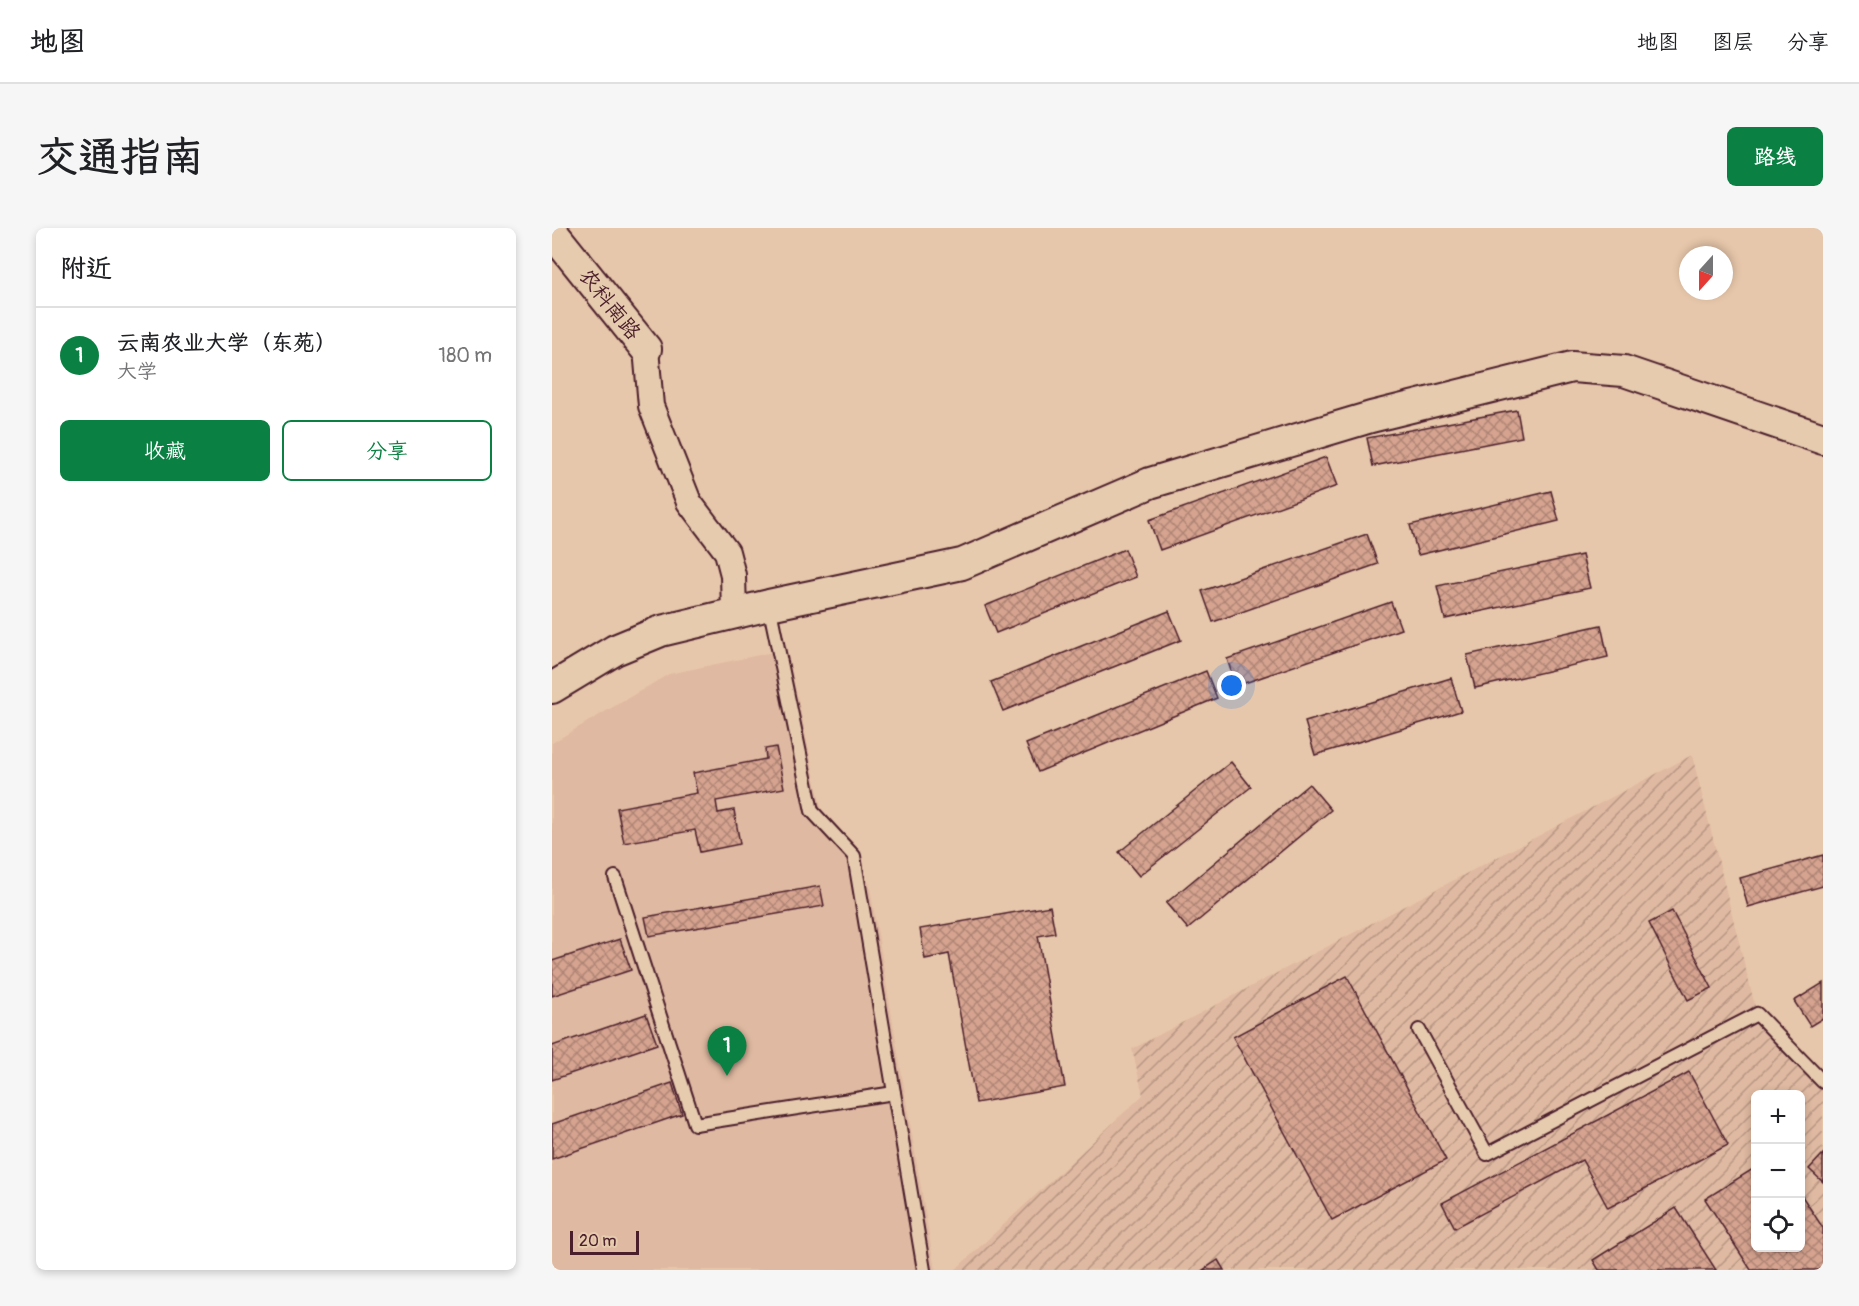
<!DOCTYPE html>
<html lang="zh">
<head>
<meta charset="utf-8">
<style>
  :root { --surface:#fff; --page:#f6f6f6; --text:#202124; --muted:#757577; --line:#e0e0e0; --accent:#0b8043 }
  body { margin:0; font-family:Pangolin,"LXGW WenKai TC",sans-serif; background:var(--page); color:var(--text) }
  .controls { position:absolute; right:18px; bottom:18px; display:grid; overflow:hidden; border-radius:9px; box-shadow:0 3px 9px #0003 }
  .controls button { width:54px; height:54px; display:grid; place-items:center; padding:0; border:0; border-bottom:2px solid var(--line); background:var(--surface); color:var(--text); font:30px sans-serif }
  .compass { position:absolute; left:1127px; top:18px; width:54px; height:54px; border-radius:50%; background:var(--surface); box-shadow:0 3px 9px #0003; rotate:201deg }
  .scale { position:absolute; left:18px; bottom:15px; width:69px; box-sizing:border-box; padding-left:6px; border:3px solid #4a1f2b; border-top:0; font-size:16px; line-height:21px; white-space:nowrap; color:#4a1f2b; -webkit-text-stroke:4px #e6cbae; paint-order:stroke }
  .you { position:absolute; left:680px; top:458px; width:21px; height:21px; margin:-15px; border:4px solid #fff; border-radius:50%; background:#1a73e8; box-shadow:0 0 0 9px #1a73e833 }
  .badge { display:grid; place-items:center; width:39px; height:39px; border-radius:50%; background:var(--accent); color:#fff; font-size:20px; font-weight:700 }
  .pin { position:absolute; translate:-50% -50px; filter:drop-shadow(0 2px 3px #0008) }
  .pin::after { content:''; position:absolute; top:32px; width:21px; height:18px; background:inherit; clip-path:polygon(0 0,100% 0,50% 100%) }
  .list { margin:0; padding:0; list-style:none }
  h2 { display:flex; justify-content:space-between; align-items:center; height:78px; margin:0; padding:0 24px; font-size:26px }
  h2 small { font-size:20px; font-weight:400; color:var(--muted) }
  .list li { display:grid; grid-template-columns:39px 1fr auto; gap:18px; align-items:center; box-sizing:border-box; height:96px; padding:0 24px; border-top:2px solid var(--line) }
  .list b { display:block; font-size:22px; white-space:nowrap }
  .list p { margin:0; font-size:20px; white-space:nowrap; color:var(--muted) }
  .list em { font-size:20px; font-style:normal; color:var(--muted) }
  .actions { display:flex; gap:12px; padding:18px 24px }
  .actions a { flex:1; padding:14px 0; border:2px solid var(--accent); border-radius:9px; text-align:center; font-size:21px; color:var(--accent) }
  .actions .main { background:var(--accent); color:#fff }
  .icon { flex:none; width:33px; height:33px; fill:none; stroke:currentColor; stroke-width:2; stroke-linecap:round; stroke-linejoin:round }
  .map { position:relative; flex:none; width:1271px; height:1042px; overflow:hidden; border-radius:9px }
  header { display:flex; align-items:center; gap:36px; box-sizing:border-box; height:84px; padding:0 30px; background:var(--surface); border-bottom:2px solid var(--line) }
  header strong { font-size:28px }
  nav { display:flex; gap:33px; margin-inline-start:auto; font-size:21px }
  .intro { display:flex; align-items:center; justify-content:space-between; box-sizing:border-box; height:144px; padding:0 36px }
  h1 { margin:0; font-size:42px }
  .button { padding:15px 27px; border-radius:9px; background:var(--accent); color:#fff; font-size:21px; font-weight:700 }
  main { display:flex; gap:36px; padding:0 36px }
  aside { flex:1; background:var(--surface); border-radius:9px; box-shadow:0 3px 9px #0003 }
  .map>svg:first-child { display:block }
  .built { fill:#dfb9a1 }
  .industrial { fill:url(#industrial-furrows); fill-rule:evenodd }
  .building { fill:url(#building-cross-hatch); stroke:#4a1f2b; stroke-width:1.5 }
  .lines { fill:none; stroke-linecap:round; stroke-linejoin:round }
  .service-casing { stroke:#4a1f2b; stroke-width:16 }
  .minor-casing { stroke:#4a1f2b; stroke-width:28 }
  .tertiary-casing { stroke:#4a1f2b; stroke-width:34 }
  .service { stroke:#e6cbae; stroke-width:12 }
  .minor { stroke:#e6cbae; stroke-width:24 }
  .tertiary { stroke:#e6cbae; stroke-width:30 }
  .labels { text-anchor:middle; stroke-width:5; stroke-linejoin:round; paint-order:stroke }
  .street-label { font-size:21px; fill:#4a1f2b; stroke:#e6cbae }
</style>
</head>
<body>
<header>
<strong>地图</strong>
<nav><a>地图</a><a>图层</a><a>分享</a></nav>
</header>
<div class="intro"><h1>交通指南</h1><a class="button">路线</a></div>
<main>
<aside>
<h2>附近<small></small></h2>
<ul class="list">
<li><span class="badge">1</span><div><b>云南农业大学（东苑）</b><p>大学</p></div><em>180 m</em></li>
</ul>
<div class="actions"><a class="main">收藏</a><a>分享</a></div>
</aside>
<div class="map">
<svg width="1271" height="1042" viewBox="0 0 1271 1042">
  <defs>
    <pattern id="industrial-furrows" width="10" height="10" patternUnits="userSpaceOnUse" patternTransform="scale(1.5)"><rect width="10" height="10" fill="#dfb9a1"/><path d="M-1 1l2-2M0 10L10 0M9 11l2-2" fill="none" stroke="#b79683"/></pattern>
    <pattern id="building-cross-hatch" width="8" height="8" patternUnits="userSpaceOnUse" patternTransform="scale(1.5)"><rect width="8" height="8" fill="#d5a38f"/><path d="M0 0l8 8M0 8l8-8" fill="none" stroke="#af8475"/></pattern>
  </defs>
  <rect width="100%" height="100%" fill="#e7c7ab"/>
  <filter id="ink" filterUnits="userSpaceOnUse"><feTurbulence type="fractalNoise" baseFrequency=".0167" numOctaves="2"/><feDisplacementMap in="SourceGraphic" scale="12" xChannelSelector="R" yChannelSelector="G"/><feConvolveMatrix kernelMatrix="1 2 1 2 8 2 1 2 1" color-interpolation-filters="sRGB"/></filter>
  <g filter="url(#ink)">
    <!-- built -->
    <path class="built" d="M235,421L276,610L317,654L383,1042H0V515L117,446Z"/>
    <!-- industrial -->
    <path class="industrial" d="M1140,527L1205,786L1271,854V1042H403L591,867L580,821ZM1204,866H1248V1020H1204Z"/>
    <!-- building -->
    <g class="building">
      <path d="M965,182L970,209L821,238L815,210Z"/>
      <path d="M774,229L785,258L608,322L597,292Z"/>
      <path d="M999,263L1007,293L866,327L858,297Z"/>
      <path d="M815,306L826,336L661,394L650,363Z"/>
      <path d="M573,321L584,349L444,405L433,378Z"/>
      <path d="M1030,327L1038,360L893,391L885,358Z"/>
      <path d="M839,374L849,401L684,458L675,431Z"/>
      <path d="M617,383L629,412L451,483L439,454Z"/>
      <path d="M1049,397L1056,429L923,460L915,427Z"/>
      <path d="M654,443L665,470L486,544L474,516Z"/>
      <path d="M899,450L909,483L763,527L753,494Z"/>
      <path d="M224,519L232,560L164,573L166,585L182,582L188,616L148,624L143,602L72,615L65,580L145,565L141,545L214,531L213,521Z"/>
      <path d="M679,534L699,559L587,648L567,624Z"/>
      <path d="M757,556L779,582L636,701L614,675Z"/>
      <path d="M1271,627V658L1196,679L1188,650Z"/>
      <path d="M268,658L272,678L97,708L93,689Z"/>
      <path d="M498,678L503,705L486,708L513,859L424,875L397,726L373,731L368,701Z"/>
      <path d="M1120,683L1160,760L1136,772L1097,695Z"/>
      <path d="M68,711L79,742L0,768V733Z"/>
      <path d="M795,748L894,932L780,992L681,809Z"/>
      <path d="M1271,755V790L1258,798L1242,773Z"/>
      <path d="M94,786L105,816L0,852V818Z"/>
      <path d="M1137,844L1176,917L1056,980L1030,932L903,1000L890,975Z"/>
      <path d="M120,855L130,886L0,931V896Z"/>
      <path d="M1271,926V954L1257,941Z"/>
      <path d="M1204,939V1020H1248V965L1271,1000V1042H1199L1153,971Z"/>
      <path d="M1124,980L1164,1042H1047L1041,1032Z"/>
      <path d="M666,1032L672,1042H651Z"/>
    </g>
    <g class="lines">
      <!-- service casing -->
      <g class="service-casing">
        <g id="service">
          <path d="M217,377L260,583L302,628L372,1042"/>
          <path d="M63,649L143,896L342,865"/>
          <path d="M867,802L935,926L1205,786L1271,854"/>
        </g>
      </g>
      <!-- minor casing -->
      <g class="minor-casing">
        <path id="minor" d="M94,121L99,178L137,274L175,324L181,347L182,385"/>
      </g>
      <!-- tertiary casing -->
      <g class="tertiary-casing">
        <g id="tertiary">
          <path d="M0,4L94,121"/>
          <path d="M0,460L63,422L109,403L217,377L410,336L598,255L819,189L1020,139L1072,143L1271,211"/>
        </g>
      </g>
      <!-- service -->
      <use href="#service" class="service"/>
      <!-- minor -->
      <use href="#minor" class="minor"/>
      <!-- tertiary -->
      <use href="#tertiary" class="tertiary"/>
    </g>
  </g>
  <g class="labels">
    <!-- street labels -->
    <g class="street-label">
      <text transform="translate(58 76) rotate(51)" y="7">农科南路</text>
    </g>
  </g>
</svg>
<div class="controls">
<button>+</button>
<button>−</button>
<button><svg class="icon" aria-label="locate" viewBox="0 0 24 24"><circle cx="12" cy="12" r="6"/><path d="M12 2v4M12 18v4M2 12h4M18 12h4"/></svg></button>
</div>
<svg class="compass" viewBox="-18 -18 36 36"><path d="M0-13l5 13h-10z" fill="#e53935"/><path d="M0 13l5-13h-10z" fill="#757577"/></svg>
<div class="scale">20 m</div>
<div class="you"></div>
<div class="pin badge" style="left:175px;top:848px">1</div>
</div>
</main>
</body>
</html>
